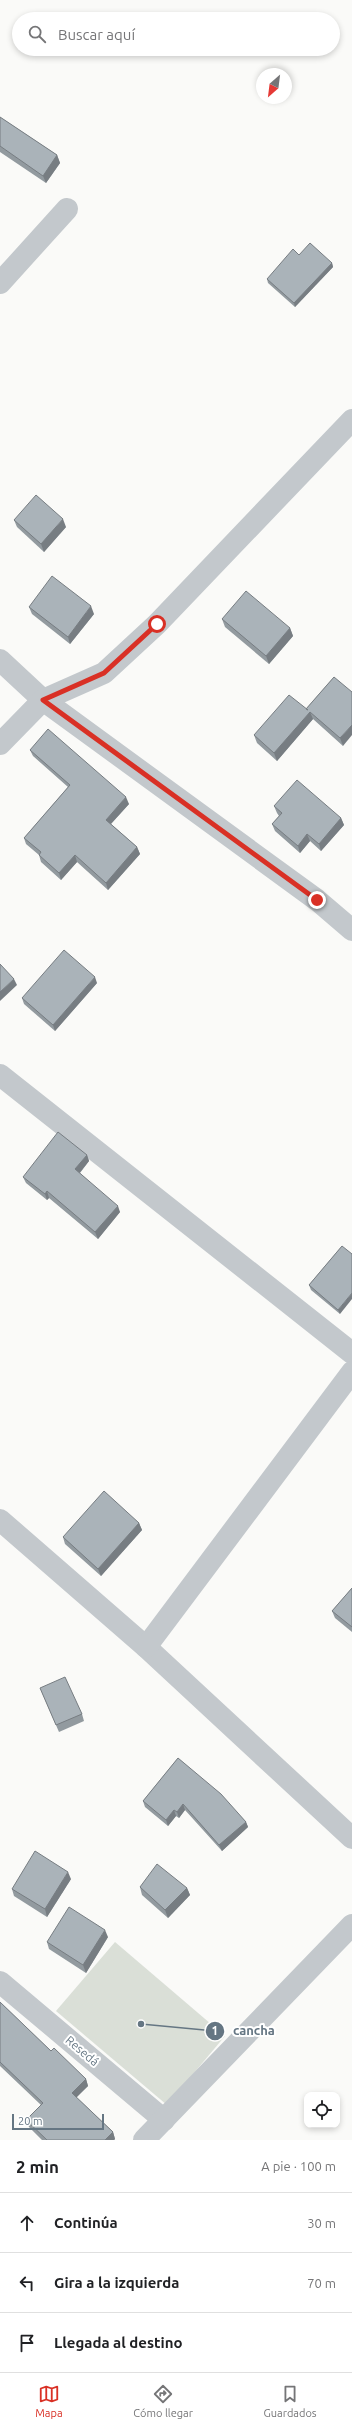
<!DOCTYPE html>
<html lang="es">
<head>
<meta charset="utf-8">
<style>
  :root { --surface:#fff; --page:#f2f2f2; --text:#202124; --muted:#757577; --line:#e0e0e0; --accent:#d93025 }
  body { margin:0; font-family:Ubuntu,sans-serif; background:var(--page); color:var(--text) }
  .controls { position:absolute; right:12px; bottom:12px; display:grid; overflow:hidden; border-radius:8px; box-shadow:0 2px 6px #0003 }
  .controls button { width:36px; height:36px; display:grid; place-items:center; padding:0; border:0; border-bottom:1px solid var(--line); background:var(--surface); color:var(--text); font:20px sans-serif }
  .compass { position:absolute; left:256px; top:68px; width:36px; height:36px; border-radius:50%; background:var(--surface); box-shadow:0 2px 6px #0003; rotate:208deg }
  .scale { position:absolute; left:12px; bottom:10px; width:92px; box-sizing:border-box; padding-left:4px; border:2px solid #657683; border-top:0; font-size:11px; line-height:14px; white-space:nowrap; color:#657683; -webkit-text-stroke:3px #fff; paint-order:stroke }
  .stop { position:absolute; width:12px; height:12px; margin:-9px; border:3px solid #d93025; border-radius:50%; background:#fff }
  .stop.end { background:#d93025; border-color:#fff; box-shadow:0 1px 4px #0008 }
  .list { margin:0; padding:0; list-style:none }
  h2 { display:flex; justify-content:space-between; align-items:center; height:52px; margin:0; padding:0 16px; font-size:17px }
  h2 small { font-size:13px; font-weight:400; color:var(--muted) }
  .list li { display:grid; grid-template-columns:26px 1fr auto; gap:12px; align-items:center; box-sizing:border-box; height:60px; padding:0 16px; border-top:1px solid var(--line) }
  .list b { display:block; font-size:15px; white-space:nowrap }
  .list em { font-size:13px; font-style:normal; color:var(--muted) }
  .icon { flex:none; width:22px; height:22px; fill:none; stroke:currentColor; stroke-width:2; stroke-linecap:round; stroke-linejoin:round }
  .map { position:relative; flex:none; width:352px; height:2140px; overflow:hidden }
  .search { position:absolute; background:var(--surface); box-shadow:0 2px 6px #0003; left:12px; right:12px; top:12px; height:44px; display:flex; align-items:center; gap:10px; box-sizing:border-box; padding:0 14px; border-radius:22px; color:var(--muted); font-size:15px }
  .sheet { height:232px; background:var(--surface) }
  nav { display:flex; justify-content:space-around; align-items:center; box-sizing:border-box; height:56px; border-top:1px solid var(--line); background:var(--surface); font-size:11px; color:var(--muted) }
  nav a { display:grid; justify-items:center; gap:2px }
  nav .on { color:var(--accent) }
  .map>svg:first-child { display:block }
  .green { fill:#dadfd7 }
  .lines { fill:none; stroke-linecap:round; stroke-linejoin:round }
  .minor { stroke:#c3c8cc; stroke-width:22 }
  .wall { fill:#929a9f }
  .shaded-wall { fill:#777d82 }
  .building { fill:#aab3b9; stroke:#777d82 }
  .route { stroke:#d93025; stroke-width:5 }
  .labels { text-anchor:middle; stroke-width:4; stroke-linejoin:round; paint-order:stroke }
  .street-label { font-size:12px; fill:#657683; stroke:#fff }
  .leader { fill:none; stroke:#657683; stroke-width:1.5 }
  .callout-dot { fill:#657683; stroke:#fff; stroke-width:1.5 }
  .mark-label { font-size:12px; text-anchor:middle; font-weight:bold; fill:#fff }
  .callout-label { font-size:13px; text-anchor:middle; font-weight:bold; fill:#657683; stroke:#fff; stroke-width:4; stroke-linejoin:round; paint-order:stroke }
</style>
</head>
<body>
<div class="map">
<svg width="352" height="2140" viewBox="0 0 352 2140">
  <rect width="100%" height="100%" fill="#fafaf8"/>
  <!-- green -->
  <path class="green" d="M115,1942L225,2036L167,2105L56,2011Z"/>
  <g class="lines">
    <!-- minor -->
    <g class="minor">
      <path d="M0,283L67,209"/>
      <path d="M0,660L43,700L317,900L352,930"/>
      <path d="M0,744L43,700L104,673L157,624L352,420"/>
      <path d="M0,1075L352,1353"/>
      <path d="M0,1520L146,1647L352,1838"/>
      <path d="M146,1647L352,1372"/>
      <path d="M0,1982L164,2120"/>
      <path d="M144,2140L352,1925"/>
    </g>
  </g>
  <!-- wall -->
  <g class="wall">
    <path d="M0,117L57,155L60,163L46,183L0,152Z"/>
    <path d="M299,255L332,263L333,267L295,307L268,283L267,279Z"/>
    <path d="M14,520L66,527L44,552L17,527Z"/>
    <path d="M29,607L94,614L70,644L32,614Z"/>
    <path d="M222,619L290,628L293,636L269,664L225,627Z"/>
    <path d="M334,677L343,746L313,719L277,761L257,743L254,735L306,709Z"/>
    <path d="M30,750L129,804L111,824L137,847L140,854L108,890L77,862L61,880L41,862L39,855L26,844L24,838L68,787L33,756Z"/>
    <path d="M274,806L341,818L344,825L321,851L310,841L300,853L275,831L272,824L279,816L277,813Z"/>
    <path d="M97,983L55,1031L24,1004L22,998Z"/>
    <path d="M87,1155L89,1161L80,1173L120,1212L98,1239L49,1198L47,1200L26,1183L23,1177Z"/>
    <path d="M342,1246L340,1314L311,1290L309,1285Z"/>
    <path d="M139,1523L142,1530L101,1576L65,1544L63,1537Z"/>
    <path d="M352,1588V1632L335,1618L332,1611Z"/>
    <path d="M40,1688L82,1714L84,1721L59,1732Z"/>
    <path d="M178,1758L246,1822L248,1827L222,1851L185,1810L179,1818L176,1816L168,1826L145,1807L143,1801Z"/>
    <path d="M71,1879L47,1917L14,1896L12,1889Z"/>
    <path d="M140,1887L187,1888L190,1895L168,1918L142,1895Z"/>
    <path d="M108,1937L86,1973L49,1949L47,1942Z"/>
    <path d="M0,2002L51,2051L86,2079L88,2086L76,2097L113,2132L115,2139L114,2140H42L29,2127L26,2120L41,2105L0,2066Z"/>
  </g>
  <!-- shaded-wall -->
  <g class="shaded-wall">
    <path d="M57,155L60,163L46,183L43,176Z"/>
    <path d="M332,263L333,267L295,307L294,303Z"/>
    <path d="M63,519L66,527L44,552L41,544Z"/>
    <path d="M91,606L94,614L70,644L68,637Z"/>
    <path d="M290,628L293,636L269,664L266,656Z"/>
    <path d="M310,712L313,719L277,761L274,753Z"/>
    <path d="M352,725V735L343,746L340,738Z"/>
    <path d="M126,797L129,804L108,827L106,820Z"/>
    <path d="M341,818L344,825L321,851L319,844Z"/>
    <path d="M307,834L310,841L300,853L298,846Z"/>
    <path d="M137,847L140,854L108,890L106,883Z"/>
    <path d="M75,855L77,862L61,880L59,873Z"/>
    <path d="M95,977L97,983L55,1031L53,1025Z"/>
    <path d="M14,979L17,985L0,1001V992Z"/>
    <path d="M87,1155L89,1161L77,1176L75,1169Z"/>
    <path d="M47,1191L49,1198L47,1200L45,1194Z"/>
    <path d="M118,1206L120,1212L98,1239L95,1232Z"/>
    <path d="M352,1293V1299L340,1314L338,1310Z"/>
    <path d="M139,1523L142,1530L101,1576L98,1569Z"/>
    <path d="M183,1804L185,1810L179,1818L177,1812Z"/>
    <path d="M174,1810L176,1816L168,1826L166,1820Z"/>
    <path d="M246,1822L248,1827L222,1851L219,1845Z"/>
    <path d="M68,1872L71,1879L47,1917L45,1909Z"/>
    <path d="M187,1888L190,1895L168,1918L165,1910Z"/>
    <path d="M105,1930L108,1937L86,1973L83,1965Z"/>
    <path d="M86,2079L88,2086L74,2100L72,2093Z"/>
    <path d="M113,2132L115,2139L114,2140H105Z"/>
  </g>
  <!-- building -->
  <g class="building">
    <path d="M0,117L57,155L43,176L0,146Z"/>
    <path d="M310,243L332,263L294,303L267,279L293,249L299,255Z"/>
    <path d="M36,495L63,519L41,544L14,520Z"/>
    <path d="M52,576L91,606L68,637L29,607Z"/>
    <path d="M246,591L290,628L266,656L222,619Z"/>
    <path d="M334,677L352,692V725L340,738L310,712L274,753L254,735L289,695L308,710L306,709Z"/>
    <path d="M48,729L126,797L106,820L137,847L106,883L75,855L59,873L39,855L41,852L24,838L70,785L30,750Z"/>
    <path d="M297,780L341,818L319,844L307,834L298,846L272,824L282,813L274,806Z"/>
    <path d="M64,950L95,977L53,1025L22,998Z"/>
    <path d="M0,964L14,979L0,992Z"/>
    <path d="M58,1132L87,1155L75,1169L118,1206L95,1232L47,1191L45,1194L23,1177Z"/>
    <path d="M342,1246L352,1254V1293L338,1310L309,1285Z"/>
    <path d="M104,1491L139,1523L98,1569L63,1537Z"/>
    <path d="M352,1588V1627L332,1611Z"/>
    <path d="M65,1677L82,1714L56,1725L40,1688Z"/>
    <path d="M178,1758L221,1794L246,1822L219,1845L183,1804L177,1812L174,1810L166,1820L143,1801Z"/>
    <path d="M35,1851L68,1872L45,1909L12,1889Z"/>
    <path d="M157,1864L187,1888L165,1910L140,1887Z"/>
    <path d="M69,1907L105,1930L83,1965L47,1942Z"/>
    <path d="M0,2002L51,2051L54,2048L86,2079L72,2093L113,2132L105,2140H47L26,2120L43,2103L0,2062Z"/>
  </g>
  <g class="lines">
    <!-- route -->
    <path class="route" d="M157,624L104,673L43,700L317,900"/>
  </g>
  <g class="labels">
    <!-- street labels -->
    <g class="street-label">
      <text transform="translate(82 2051) rotate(40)" y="4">Resedá</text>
    </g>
  </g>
  <!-- callouts -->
  <path class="leader" d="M141 2024L215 2031"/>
  <g class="callout-dot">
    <circle cx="141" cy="2024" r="4"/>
    <circle cx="215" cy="2031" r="10"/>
  </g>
  <g class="mark-label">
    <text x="215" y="2035">1</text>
  </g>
  <g class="callout-label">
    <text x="254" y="2035">cancha</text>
  </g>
</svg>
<div class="controls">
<button><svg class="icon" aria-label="locate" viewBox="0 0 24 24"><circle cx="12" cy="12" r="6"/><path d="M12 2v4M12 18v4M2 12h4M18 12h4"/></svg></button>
</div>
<svg class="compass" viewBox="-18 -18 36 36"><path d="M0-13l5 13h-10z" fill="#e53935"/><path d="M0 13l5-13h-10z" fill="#757577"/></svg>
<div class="scale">20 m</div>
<div class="stop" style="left:157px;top:624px"></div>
<div class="stop end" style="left:317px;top:900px"></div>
<div class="search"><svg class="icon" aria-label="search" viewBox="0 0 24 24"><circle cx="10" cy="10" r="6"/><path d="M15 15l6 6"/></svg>Buscar aquí</div>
</div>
<section class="sheet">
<h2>2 min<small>A pie · 100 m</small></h2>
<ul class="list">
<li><svg class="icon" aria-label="ahead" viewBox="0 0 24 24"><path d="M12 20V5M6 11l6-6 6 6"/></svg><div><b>Continúa</b></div><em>30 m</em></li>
<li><svg class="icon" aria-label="left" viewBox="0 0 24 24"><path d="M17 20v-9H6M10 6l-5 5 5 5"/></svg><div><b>Gira a la izquierda</b></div><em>70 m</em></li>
<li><svg class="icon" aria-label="arrive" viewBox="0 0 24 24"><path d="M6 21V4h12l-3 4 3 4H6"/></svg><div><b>Llegada al destino</b></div></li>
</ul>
</section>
<nav>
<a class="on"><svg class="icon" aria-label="map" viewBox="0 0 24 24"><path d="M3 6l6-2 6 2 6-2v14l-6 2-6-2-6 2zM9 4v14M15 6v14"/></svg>Mapa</a>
<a><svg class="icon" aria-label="directions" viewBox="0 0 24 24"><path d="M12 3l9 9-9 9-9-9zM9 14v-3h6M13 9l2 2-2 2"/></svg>Cómo llegar</a>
<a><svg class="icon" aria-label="saved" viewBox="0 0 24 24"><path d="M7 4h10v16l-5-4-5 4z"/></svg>Guardados</a>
</nav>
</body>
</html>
